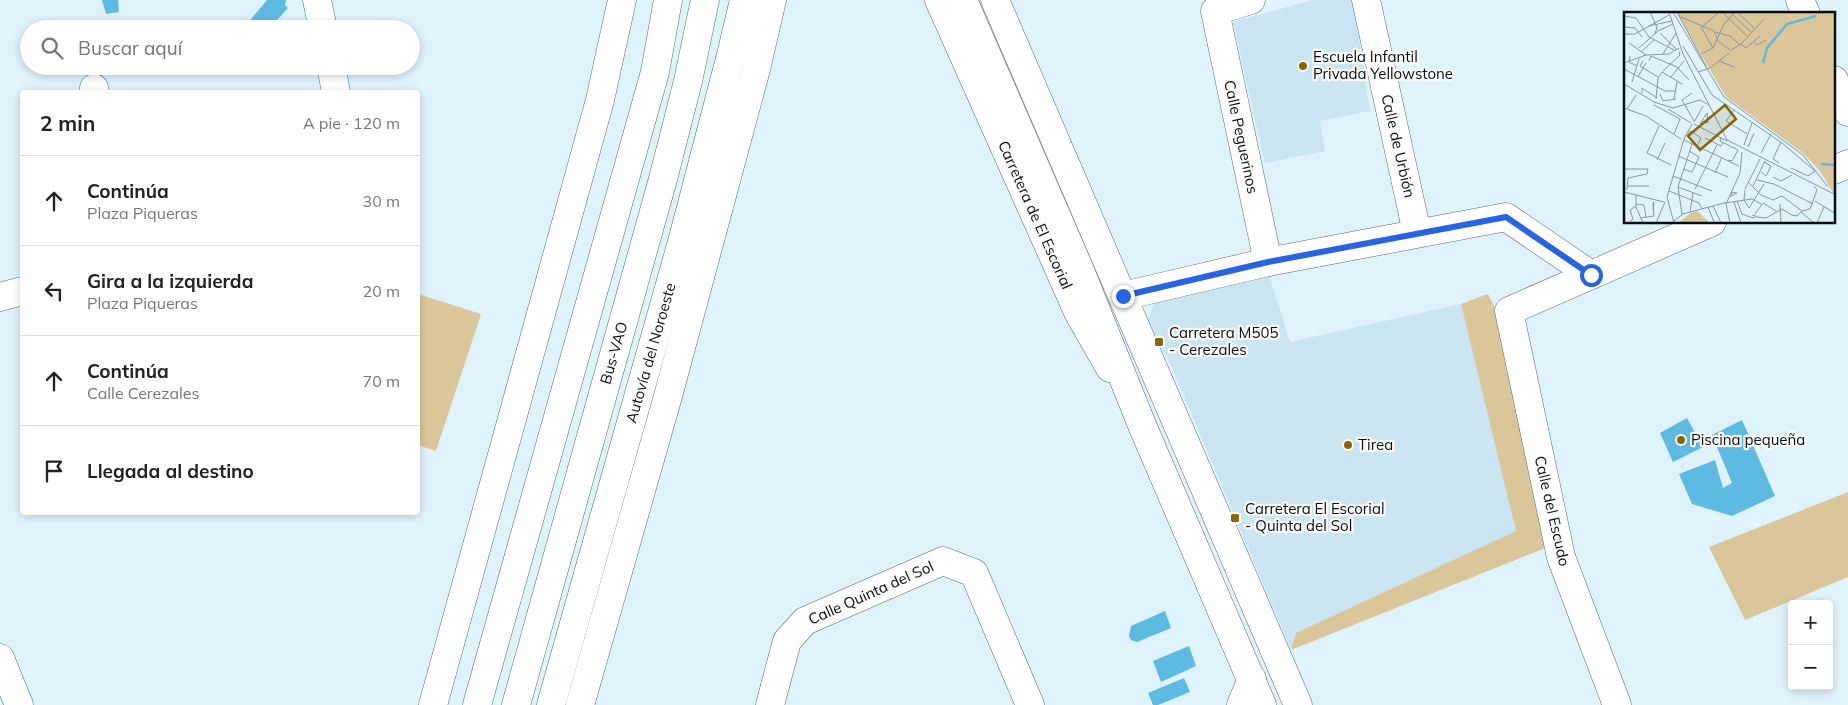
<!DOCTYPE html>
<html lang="es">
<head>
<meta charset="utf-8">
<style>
  :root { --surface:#fff; --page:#f2f2f2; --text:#222; --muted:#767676; --line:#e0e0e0 }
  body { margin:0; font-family:Mulish,sans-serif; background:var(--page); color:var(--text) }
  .controls { position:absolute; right:15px; bottom:15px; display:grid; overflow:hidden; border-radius:5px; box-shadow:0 2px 8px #0003 }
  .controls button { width:45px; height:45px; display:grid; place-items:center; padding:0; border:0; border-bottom:1px solid var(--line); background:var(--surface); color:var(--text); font:25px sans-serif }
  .stop { position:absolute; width:15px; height:15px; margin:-11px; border:4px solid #2563eb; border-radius:50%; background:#fff }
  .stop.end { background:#2563eb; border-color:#fff; box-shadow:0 1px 5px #0008 }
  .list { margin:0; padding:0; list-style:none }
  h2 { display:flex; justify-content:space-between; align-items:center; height:65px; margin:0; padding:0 20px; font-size:21px }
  h2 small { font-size:16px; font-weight:400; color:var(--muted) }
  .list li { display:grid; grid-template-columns:32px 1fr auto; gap:15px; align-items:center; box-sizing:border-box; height:90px; padding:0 20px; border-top:1px solid var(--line) }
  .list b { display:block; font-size:19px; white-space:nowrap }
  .list p { margin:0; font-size:16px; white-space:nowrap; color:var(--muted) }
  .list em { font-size:16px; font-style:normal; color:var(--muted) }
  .icon { flex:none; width:28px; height:28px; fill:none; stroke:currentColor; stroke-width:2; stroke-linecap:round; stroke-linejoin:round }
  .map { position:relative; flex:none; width:1848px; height:705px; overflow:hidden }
  .search { position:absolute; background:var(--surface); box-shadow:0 2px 8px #0003; left:20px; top:20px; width:400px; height:55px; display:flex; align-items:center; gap:12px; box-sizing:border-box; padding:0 18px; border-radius:28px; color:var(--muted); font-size:19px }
  .panel { position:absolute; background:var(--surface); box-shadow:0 2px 8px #0003; left:20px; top:90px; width:400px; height:425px; border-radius:5px }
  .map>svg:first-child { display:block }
  .built { fill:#c9e5f1 }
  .green { fill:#dac698 }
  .water { fill:#5dbbe2 }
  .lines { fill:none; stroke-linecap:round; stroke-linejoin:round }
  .minor-casing { stroke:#566770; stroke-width:29 }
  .highway-casing { stroke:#566770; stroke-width:29 }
  .minor { stroke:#fff; stroke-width:28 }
  .highway { stroke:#fff; stroke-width:28 }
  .route { stroke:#2563eb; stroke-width:6 }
  .poi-dot { fill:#886804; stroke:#fcfcfc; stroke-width:2 }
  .labels { text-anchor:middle; stroke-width:4.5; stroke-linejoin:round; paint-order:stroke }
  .poi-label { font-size:15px; fill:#070d10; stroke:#fcfcfc; text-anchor:start }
  .street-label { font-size:15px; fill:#070d10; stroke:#fcfcfc }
  .inset-river { fill:none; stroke:#5dbbe2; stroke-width:2.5 }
  .inset-road { fill:none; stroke:#89979e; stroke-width:1 }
  .view { fill:#886804; fill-opacity:0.15; stroke:#886804; stroke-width:2.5 }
  .inset-edge { fill:none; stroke:#070d10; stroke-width:2.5 }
</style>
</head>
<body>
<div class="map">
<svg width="1848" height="705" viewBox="0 0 1848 705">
  <rect width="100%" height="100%" fill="#dff3fd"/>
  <!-- built -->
  <g class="built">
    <path d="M1312,0H1353L1370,111L1320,121L1325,151L1265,163L1233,22Z"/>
    <path d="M1269,275L1290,342L1461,304L1517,531L1296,633L1291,650L1172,368L1148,320L1156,299Z"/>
  </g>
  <!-- green -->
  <g class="green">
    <path d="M418,294L481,314L436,451L418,445Z"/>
    <path d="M1488,294L1495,308L1550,546L1291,650L1296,633L1516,531L1461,304Z"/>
    <path d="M1848,492V577L1745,620L1709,547Z"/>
  </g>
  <!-- water -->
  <g class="water">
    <path d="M102,0H118L119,12L106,14Z"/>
    <path d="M267,0H286L285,5L288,8L269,29H252L247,24Z"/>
    <path d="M1687,418L1703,447L1673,462L1660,433Z"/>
    <path d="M1742,420L1775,496L1732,516L1692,504L1679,474L1715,460L1723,488L1732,483L1712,435Z"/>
    <path d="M1165,611L1171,628L1137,642L1131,640L1129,636L1131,626Z"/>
    <path d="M1189,646L1196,666L1161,682L1153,661Z"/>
    <path d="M1184,678L1190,692L1158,705H1153L1148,693Z"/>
  </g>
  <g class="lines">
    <!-- minor casing -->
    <g class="minor-casing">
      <g id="minor">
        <path d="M317,0L323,29"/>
        <path d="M939,0L1079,314L1110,368"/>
        <path d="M1251,0L1215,11L1268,262"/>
        <path d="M1366,0L1417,233"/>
        <path d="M1800,0L1806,14"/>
        <path d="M331,66L336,92"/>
        <path d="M1834,80L1848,112"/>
        <path d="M94,88L95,92"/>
        <path d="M1834,170L1848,164"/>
        <path d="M1123,296L1268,262L1506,217L1591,275"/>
        <path d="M0,297L22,291"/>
        <path d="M0,658L19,705"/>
        <path d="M770,705L787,641L805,621L943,561L974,573L1030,705"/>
        <path d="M1241,705L1252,679"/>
        <path d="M1617,705L1561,557L1509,311L1712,222"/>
      </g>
    </g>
    <!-- highway casing -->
    <g class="highway-casing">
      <g id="highway">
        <path d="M963,0L1079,268L1142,425L1262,705"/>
        <path d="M995,0L1298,705"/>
        <path d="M433,705L600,100L622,0"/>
        <path d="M477,705L655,72L668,0"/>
        <path d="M516,705L663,179L688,81L705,0"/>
        <path d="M551,705L682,242L731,55L744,0"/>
        <path d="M580,705L668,396L756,69L772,0"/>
      </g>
    </g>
    <!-- minor -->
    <use href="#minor" class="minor"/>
    <!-- highway -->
    <use href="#highway" class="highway"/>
  </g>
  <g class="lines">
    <!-- route -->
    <path class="route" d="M1123,296L1268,262L1506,217L1591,275"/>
  </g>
  <!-- markers -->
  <g class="poi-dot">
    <circle cx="1303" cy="66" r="5"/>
    <rect x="1154" y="337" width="10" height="10" rx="2.5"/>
    <circle cx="1681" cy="440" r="5"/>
    <circle cx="1348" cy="445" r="5"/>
    <rect x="1230" y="513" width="10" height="10" rx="2.5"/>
  </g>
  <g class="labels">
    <!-- poi labels -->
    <g class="poi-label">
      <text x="1313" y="62">Escuela Infantil<tspan x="1313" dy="17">Privada Yellowstone</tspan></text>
      <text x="1169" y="338">Carretera M505<tspan x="1169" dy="17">- Cerezales</tspan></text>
      <text x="1691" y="445">Piscina pequeña</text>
      <text x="1358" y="450">Tirea</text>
      <text x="1245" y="514">Carretera El Escorial<tspan x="1245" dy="17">- Quinta del Sol</tspan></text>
    </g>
    <!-- street labels -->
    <g class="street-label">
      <text transform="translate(1241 137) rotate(78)" y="5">Calle Peguerinos</text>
      <text transform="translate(1398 146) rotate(77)" y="5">Calle de Urbión</text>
      <text transform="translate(1035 215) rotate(66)" y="5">Carretera de El Escorial</text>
      <text transform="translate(614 353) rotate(-74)" y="5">Bus-VAO</text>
      <text transform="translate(651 353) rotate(-74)" y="5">Autovía del Noroeste</text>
      <text transform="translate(1552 511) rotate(77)" y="5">Calle del Escudo</text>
      <text transform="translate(871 593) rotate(-24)" y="5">Calle Quinta del Sol</text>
    </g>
  </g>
  <!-- overview -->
  <g transform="translate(1624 12)">
    <rect width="211" height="211" fill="#dff3fd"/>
    <path d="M52,0H211V184L196,159L179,141L102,85ZM73,199L86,211H54L67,201Z" fill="#dac698"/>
    <path class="inset-river" d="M139,51L143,36L163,12L192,4M197,152L212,153"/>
    <path class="inset-road" d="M26,0L33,15L31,22M45,0L59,42L103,128L212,183M49,0L100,85L179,143L204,175M53,0L83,56M98,0L123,24M106,0L127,20M113,0L130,16M0,4L12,6L25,25L50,38M57,5L90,19L94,29L106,38M25,14L48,9M0,15L11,16L18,25M77,15L89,36M78,15L95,0M91,20L106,24L116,33M36,21L52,37M0,22H11L45,3M129,29L133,33L142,28M5,31L22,43M117,32L122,36L136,24M59,34L88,83M15,36L34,19L49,12M107,38L117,32L140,7M18,39L30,28M39,42L52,21M77,42L89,36L100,12L111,0M6,44L5,50L13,54M19,49L16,54L34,65M25,49L27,44L53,55L65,68M95,49L110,55M0,51L22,43L45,42L55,36M0,57L41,79H52M39,59L56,43L55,40M74,60L86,56L105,41M14,65L22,51M47,65L60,49M8,70L15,47M0,72L32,91M18,81V76L33,86M68,81L58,88L70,109M36,82L39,89L52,87M88,83L158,131L191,159L184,164L167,156M32,87L34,66L38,60L58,72M50,87L53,70M30,90L49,96L76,88L85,93M30,93L56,107L50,122M0,96L22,104L57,127M3,97L12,83M44,97L67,111M110,98L102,109L123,122M70,110L79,94M70,112L103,129M76,112L83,101L84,111L78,109M35,114L23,141L47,153M64,121L67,119L77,126L73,135M81,126L97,134L99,131M97,126L96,129L114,138L108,149L104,148M60,128L115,154M120,133L128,111M124,135L130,121M137,141L147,122M54,144L104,165M33,148L41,131M155,151L149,147L157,130M0,157H24M59,157L68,160L75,145L65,139M137,160L142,164L147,154L140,150M91,161L98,145M49,164L88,179M149,165L157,169L168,163M133,168L150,172L189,192M125,171L137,183L149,188L158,184L178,199M4,174H25M129,174L141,149M54,175L78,184M71,177L93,133M121,177L136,147M3,178L4,166L23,162L24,157M121,178L120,188L125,196L140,172M45,179L75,191L78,197M0,180L40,190M12,183V195L19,211M105,185L113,181L107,180L108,184M113,189L118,202L129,206L132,204L128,203M191,189L212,202M110,190L117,211M12,192L20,193L22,205M156,192L157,211M89,194L97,211M84,195L90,210M66,200L69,181M177,200L190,211M58,202L54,175L68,132M131,202L139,191L152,199M168,203L173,204L178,199L186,197L193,178L190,174M132,205L142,206L158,197L168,203M16,206L30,204L29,191L30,190L29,198M6,209L9,207L6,198L12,194M50,209L59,202L100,191L128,187L137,192M32,211L41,190M50,211L43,185L60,127L68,112M106,211L102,192L116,161L118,140M193,211L200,195"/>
    <path class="view" d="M101,93L112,107L76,138L64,124Z"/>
    <rect width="211" height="211" class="inset-edge"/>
  </g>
</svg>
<div class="controls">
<button>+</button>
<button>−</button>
</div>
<div class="stop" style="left:1591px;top:275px"></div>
<div class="stop end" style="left:1123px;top:296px"></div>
<div class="search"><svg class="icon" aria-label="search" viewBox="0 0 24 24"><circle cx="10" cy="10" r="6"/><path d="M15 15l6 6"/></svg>Buscar aquí</div>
<section class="panel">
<h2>2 min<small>A pie · 120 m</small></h2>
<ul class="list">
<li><svg class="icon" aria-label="ahead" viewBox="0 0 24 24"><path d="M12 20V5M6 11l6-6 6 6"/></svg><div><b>Continúa</b><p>Plaza Piqueras</p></div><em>30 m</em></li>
<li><svg class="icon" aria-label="left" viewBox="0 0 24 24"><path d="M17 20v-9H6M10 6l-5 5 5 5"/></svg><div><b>Gira a la izquierda</b><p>Plaza Piqueras</p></div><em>20 m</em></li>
<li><svg class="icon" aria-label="ahead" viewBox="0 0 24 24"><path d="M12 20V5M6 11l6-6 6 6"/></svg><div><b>Continúa</b><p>Calle Cerezales</p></div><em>70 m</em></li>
<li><svg class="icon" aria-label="arrive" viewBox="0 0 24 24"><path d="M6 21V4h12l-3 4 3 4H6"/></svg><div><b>Llegada al destino</b></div></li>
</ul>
</section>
</div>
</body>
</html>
